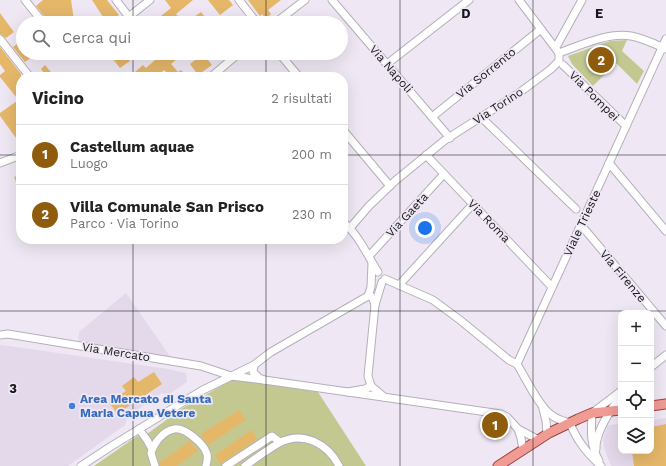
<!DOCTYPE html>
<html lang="it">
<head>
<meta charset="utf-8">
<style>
  :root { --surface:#fff; --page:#f6f6f6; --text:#222; --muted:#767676; --line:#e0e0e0; --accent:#8f5b0c }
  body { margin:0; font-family:"Work Sans",sans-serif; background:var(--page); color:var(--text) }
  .controls { position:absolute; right:12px; bottom:12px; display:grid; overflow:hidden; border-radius:8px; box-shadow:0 4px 16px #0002 }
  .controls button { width:36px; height:36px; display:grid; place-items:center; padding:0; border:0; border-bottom:1px solid var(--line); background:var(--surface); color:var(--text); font:20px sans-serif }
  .you { position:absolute; left:425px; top:228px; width:14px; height:14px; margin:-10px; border:3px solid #fff; border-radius:50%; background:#1a73e8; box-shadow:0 0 0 6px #1a73e833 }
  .badge { display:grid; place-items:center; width:26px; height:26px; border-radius:50%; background:var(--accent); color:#fff; font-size:13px; font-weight:700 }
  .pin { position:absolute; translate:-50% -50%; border:2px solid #fff; box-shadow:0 1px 4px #0006 }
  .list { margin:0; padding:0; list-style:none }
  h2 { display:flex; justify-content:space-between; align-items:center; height:52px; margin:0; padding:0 16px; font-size:17px }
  h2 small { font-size:13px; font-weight:400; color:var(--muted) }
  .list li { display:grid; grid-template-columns:26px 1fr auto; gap:12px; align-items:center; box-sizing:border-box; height:60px; padding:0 16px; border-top:1px solid var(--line) }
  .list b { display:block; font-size:15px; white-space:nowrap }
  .list p { margin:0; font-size:13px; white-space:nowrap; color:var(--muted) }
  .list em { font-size:13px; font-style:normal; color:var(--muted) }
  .icon { flex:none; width:22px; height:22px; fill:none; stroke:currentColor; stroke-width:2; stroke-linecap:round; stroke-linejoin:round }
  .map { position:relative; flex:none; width:666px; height:466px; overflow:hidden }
  .search { position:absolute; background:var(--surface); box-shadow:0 4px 16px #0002; left:16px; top:16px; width:332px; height:44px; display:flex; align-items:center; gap:10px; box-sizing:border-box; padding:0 14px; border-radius:22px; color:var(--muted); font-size:15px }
  .panel { position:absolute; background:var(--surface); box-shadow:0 4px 16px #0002; left:16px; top:72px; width:332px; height:172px; border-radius:16px }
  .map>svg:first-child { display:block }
  .built { fill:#e4d9eb }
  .green { fill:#c3c891 }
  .building { fill:#e5b769 }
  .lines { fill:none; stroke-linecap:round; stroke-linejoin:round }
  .minor-casing { stroke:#b5afb9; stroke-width:9 }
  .major-casing { stroke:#9e423c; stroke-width:11 }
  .minor { stroke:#fff; stroke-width:7 }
  .major { stroke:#f09c95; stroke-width:9 }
  .grid { fill:none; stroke:#18161a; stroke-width:1; stroke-opacity:0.55 }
  .shop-dot { fill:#3f7fe0; stroke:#efe8f4; stroke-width:1.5 }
  .labels { text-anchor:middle; stroke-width:3.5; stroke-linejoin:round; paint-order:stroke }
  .street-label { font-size:12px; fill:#18161a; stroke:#efe8f4 }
  .shop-label { font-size:12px; font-weight:bold; fill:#366cbe; stroke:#efe8f4; text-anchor:start }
  .grid-label { font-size:13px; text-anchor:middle; font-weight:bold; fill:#18161a; stroke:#efe8f4; stroke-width:3.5; stroke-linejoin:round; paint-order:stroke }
</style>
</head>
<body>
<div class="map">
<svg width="666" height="466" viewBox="0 0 666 466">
  <rect width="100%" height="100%" fill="#efe8f4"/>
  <!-- built -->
  <g class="built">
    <path d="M126,293L174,362L78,346L79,332Z"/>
    <path d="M0,345L10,346L168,369L186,373L187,382L168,395L162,393L128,416L125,425L68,466H0Z"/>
    <path d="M666,418V466H611L604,448L603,439L608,425L621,424V451H651V420Z"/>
  </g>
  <!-- green -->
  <g class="green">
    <path d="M627,40L622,51L644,71L637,84L616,63L593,86L572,64L568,56L610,41Z"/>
    <path d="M235,378L318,392L366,466H94L137,436L143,437L181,409Z"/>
  </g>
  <!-- building -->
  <g class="building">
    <path d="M43,0H71L74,20L71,23H55L46,16L45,17L36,6Z"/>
    <path d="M92,0H107L119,15L107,23Z"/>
    <path d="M165,0H193L176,14L180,19L175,23H152L171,8Z"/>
    <path d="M208,0H229L233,5L220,15Z"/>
    <path d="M248,0H281L268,10L271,14L266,19L262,14L260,16Z"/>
    <path d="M201,12L210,23H192L196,19L194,17Z"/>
    <path d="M0,13L14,32L6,38L0,34Z"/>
    <path d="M23,40V53H30L33,56L25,62L13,47Z"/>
    <path d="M0,47L21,74V103L0,77V75L5,71L0,64Z"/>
    <path d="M108,53H133L128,58L130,61L120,68Z"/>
    <path d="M163,53H184L171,64L178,72L181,70L188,77H171L164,70L156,77H129L143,65L146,68Z"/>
    <path d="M203,54L212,65L198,75L190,64Z"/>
    <path d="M45,65L55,77H47L41,69Z"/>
    <path d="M17,101L21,106V137L16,138L0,116V113Z"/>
    <path d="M21,174V194L14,177Z"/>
    <path d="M154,372L162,384L117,414L109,402L126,391L122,386L134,377L138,382Z"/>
    <path d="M239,410L246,420L208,445L201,434Z"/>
    <path d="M488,420L497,421L500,425L494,429Z"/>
    <path d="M666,424V466H634L632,451H651V427Z"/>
    <path d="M251,430L258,439L223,462L221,465L215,455Z"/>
    <path d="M190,441L198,451L177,466H160L159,463Z"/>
  </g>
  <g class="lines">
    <!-- minor casing -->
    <g class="minor-casing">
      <g id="minor">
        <path d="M25,0L41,20"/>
        <path d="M116,0L129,17"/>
        <path d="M239,0L257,23"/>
        <path d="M332,0L450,138"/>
        <path d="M519,0L559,53"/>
        <path d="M121,23L150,0"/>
        <path d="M275,23L305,0"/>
        <path d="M0,39L30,77"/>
        <path d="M556,47L582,0"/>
        <path d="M279,53L299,77"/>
        <path d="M559,53C581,45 608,32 631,36C643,38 655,44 666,49"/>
        <path d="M387,64L469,0"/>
        <path d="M563,65L626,126"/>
        <path d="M211,77L239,53"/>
        <path d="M432,117L541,29"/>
        <path d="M482,118L576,209"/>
        <path d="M343,130L390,186"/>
        <path d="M426,155L552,287"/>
        <path d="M0,163L21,155"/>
        <path d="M609,163L666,231"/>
        <path d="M343,222C359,235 367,255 378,272"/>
        <path d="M581,225L666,326"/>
        <path d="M350,228L369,206L395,181L445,140L519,93L551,69L559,61V53"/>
        <path d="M369,256L444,174"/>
        <path d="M385,279L433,300L460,320L509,360L517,364"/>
        <path d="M382,282L375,305L368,376L371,386L384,397"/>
        <path d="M399,285L473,204"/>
        <path d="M368,296L371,287L372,263"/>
        <path d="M0,335L8,334L201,366L231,376L264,380"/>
        <path d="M517,364L666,39"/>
        <path d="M517,364C525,377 539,406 550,414C556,419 562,421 570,423C577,441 587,453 601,466"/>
        <path d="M254,365L253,372L259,378L264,380L348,392L365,389L371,386"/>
        <path d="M651,367L666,355"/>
        <path d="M348,392L501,414L507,417L518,429L539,440"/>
        <path d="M543,409L546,421L547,434"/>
        <path d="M139,429L147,440L152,449"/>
        <path d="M518,429L521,438L523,450"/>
        <path d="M596,449C595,433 611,409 621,396"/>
        <path d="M599,461C590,444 591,432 592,413L621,391"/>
        <path d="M81,466L110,447L201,391L254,365L271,352L368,296H371L373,299L375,305"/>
        <path d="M155,466L151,453C154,443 163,431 174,429C185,427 204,444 207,454C208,458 207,462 206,466"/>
        <path d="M226,466L272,436L280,442"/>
        <path d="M245,466C256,458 267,450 279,443C303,430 328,444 339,466"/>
      </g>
    </g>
    <!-- major casing -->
    <g class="major-casing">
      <g id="major">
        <path d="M651,406L666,404"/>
        <path d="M498,466L549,433L578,419L592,413L621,410"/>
      </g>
    </g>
    <!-- minor -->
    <use href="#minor" class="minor"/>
    <!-- major -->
    <use href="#major" class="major"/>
  </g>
  <!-- grid -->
  <path class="grid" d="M133,0V23M266,0V23M400,0V466M533,0V466M133,53V77M266,53V77M0,155H21M343,155H666M133,239V466M266,239V466M0,311H666"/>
  <!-- markers -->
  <circle class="shop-dot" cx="72" cy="406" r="4"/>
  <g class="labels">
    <!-- street labels -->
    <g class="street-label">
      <text transform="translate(391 69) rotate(49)" y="4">Via Napoli</text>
      <text transform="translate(486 73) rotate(-39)" y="4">Via Sorrento</text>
      <text transform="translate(594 96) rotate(45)" y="4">Via Pompei</text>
      <text transform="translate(498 106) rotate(-33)" y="4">Via Torino</text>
      <text transform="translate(407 215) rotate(-47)" y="4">Via Gaeta</text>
      <text transform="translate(489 221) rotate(46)" y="4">Via Roma</text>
      <text transform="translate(582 223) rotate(-65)" y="4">Viale Trieste</text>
      <text transform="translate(623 276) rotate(50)" y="4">Via Firenze</text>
      <text transform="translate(116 352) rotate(9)" y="4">Via Mercato</text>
    </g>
    <!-- shop labels -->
    <g class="shop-label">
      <text x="80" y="403">Area Mercato di Santa<tspan x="80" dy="14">Maria Capua Vetere</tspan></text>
    </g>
  </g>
  <g class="grid-label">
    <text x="466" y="18">D</text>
    <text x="599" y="18">E</text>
    <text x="13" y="393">3</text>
  </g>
</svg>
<div class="controls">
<button>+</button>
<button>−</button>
<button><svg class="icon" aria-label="locate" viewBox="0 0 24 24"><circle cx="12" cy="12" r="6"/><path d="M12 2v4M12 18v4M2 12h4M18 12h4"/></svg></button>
<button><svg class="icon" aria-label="layers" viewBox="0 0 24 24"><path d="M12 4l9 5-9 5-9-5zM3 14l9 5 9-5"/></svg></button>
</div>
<div class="you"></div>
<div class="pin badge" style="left:495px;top:425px">1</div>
<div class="pin badge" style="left:601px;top:60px">2</div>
<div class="search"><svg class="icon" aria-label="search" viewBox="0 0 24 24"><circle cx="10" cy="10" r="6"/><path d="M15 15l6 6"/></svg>Cerca qui</div>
<section class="panel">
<h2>Vicino<small>2 risultati</small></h2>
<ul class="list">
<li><span class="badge">1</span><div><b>Castellum aquae</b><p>Luogo</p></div><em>200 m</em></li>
<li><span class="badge">2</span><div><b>Villa Comunale San Prisco</b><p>Parco · Via Torino</p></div><em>230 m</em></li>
</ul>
</section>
</div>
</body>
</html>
